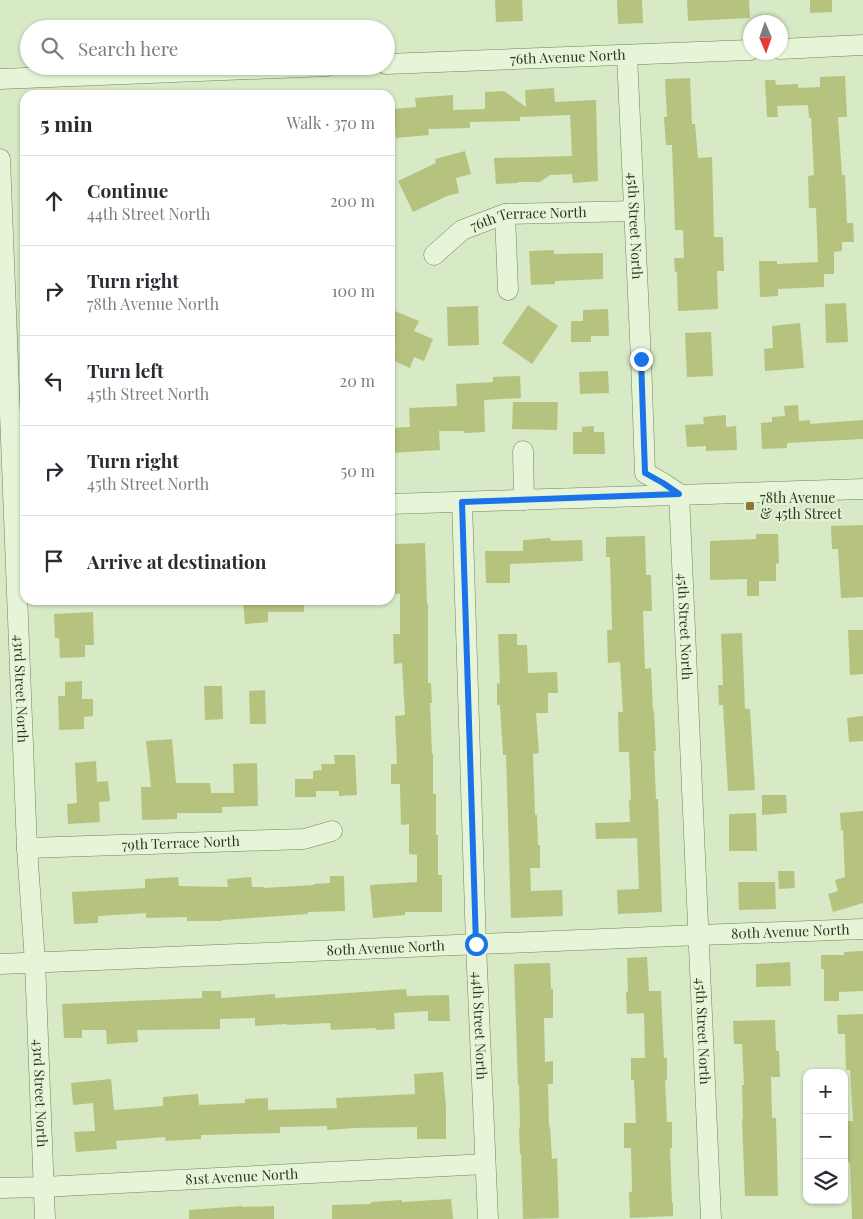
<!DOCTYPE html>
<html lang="en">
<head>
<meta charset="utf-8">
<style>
  :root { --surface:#fff; --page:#f2f2f3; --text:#2b2b33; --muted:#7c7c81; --line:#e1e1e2 }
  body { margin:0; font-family:"Playfair Display",serif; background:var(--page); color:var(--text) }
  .controls { position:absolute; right:15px; bottom:15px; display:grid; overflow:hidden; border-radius:10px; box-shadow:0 1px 4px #0004 }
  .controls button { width:45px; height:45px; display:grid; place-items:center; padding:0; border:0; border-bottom:1px solid var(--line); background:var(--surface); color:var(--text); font:25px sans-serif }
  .compass { position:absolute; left:743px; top:15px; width:45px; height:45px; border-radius:50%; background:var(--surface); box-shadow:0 1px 4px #0004; rotate:178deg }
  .stop { position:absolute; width:15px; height:15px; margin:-11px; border:4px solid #1a73e8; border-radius:50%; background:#fff }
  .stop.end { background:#1a73e8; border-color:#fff; box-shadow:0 1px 5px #0008 }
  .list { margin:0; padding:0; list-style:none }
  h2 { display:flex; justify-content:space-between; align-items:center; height:65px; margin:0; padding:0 20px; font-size:21px }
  h2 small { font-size:16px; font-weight:400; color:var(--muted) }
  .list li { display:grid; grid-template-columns:32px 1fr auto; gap:15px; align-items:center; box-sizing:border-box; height:90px; padding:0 20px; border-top:1px solid var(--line) }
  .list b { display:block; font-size:19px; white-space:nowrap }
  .list p { margin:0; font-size:16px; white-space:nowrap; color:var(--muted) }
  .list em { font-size:16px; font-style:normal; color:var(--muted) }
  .icon { flex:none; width:28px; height:28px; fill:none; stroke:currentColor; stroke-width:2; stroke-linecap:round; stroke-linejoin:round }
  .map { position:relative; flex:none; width:863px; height:1219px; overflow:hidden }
  .search { position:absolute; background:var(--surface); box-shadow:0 1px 4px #0004; left:20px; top:20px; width:375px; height:55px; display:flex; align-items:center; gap:12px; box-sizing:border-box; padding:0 18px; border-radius:28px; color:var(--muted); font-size:19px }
  .panel { position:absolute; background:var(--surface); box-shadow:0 1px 4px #0004; left:20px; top:90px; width:375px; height:515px; border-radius:15px }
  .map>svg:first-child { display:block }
  .building { fill:#b5c37f }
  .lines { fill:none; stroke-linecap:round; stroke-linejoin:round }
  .minor-casing { stroke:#76825d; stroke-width:21 }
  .minor { stroke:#e6f5d7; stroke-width:20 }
  .route { stroke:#1a73e8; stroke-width:6 }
  .poi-dot { fill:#8b7933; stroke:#e2f1d4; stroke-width:2 }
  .labels { text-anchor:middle; stroke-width:4; stroke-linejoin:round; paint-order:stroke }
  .street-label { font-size:14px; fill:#2e341f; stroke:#e2f1d4 }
  .poi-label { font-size:14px; fill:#2e341f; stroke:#e2f1d4; text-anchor:start }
</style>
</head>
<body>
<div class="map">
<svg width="863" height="1219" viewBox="0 0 863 1219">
  <rect width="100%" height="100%" fill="#d7e9c5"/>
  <!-- building -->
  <g class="building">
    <path d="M495,0H522L523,21L496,22Z"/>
    <path d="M617,0H642L643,23L618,24Z"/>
    <path d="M687,0H749L750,18L688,21Z"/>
    <path d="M810,0H832V12L810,13Z"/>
    <path d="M845,76L847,117H838L842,175H845L847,223H853L854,242H842V251L834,252V274H824V287L778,289V296L760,297L759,261H777V264L818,262L816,208H809L808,176L814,175L811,118H809L808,105L777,106L778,117H767L765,80H775L776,85L798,84V88L820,87V77Z"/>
    <path d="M690,78L692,124H695L698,158L712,157L714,237H723L724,271H717L718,309L678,311L677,272H675L674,258H684L683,230H675L672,145H666L664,117H667L665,79Z"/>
    <path d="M554,88L555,102L596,100L598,181L573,183L572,174L550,175L540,182H518V183L496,184L494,158L572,156L570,115L520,117V121L470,122V128L428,129L429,135L396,138L394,109L416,107L415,98L453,95V110L485,109V92L504,91L526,107L525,90Z"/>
    <path d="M465,151L471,174L456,178L459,193L447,196L413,212L398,181L436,163L435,159Z"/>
    <path d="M554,250V254L603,253V279L555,281V284L531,285L529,251Z"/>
    <path d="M846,303L848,342L826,343L825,304Z"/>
    <path d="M528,305L558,326L532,364L502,343Z"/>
    <path d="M478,306L479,345L448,346L447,307Z"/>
    <path d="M390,309L419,321L414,331L433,339L424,361L414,357L410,368L392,360L396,349L390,347Z"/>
    <path d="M608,309L609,336H591V342H571V321H583V310Z"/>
    <path d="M800,323L804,368L765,371L764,349L773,348L772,326Z"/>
    <path d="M711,332L713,376L687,377L685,333Z"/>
    <path d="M608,371L609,393L580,394L579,372Z"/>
    <path d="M520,376L521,398L484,400L485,432L464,433V431H439L440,450L390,453V428L410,427L409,408L457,406L456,384L493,382V377Z"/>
    <path d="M513,402H558L557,430L512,429Z"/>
    <path d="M798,405L799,421L810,420V424L863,420V439L787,443V448L762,449L761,423L772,422V417L785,416L784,406Z"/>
    <path d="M726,415V427L736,426L737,450L706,451V446L687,447L685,425L704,424L703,417Z"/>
    <path d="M594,426V432H604L605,454H573V432H582V427Z"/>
    <path d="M863,525V597L841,598L838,549H832L831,526Z"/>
    <path d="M756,534H778L779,563L776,564V581H759V596H747V579L710,580V541L756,539Z"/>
    <path d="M645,536L646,575H651L652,611H643L645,669L651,668L653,711H654L656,751H654L656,799H658L662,912L618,914L617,890L639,889L637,838L596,839L595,823L630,822L629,800H631L629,752H619L618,712H623L620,662L608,663L607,630H612L610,557H606V537Z"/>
    <path d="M550,538L551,541L582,540L583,561L510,564V583H486L485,551H523V540Z"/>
    <path d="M390,543L397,544L425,543L427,604H428V683H431L432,703H430L432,754H433V794H436V835H438V875H442V912H405V915L373,918L370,885L417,882V855L409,854V824L401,825L400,784H391V764H397L395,716L405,715L402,663L394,664L393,634H400V594L390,593Z"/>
    <path d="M243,600H304V612H268V622L245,624Z"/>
    <path d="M93,612L94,645H85V657L60,658L59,638H55L54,614Z"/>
    <path d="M848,630H863V674L850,675Z"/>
    <path d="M742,633L745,709H750L755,790L728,791L723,705H719L718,685H723L721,634Z"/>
    <path d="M498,634H517V645H527L528,673L557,672L558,693H548V713H536L539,753L533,754L535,815H537L538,845H540V868H530L531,891L562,890L563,916L511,918L506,755H503L500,705H497V683L500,684Z"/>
    <path d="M82,681V699H93V716L84,717V729L59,730L58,696H65V682Z"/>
    <path d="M204,686H222L223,719L205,720Z"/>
    <path d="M265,690L266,724H250L249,691Z"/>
    <path d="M863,716V741L849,742L847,718Z"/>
    <path d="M172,739L176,783H210L211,793H234L233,764L257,763L258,806L222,807V813H177V819L142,820L141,787H151L146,741Z"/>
    <path d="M334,755H355L357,795L339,796V791H316V797H295V779H313V771L322,770L321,764H335Z"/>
    <path d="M96,761L97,782L108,781L110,801L99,802L100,822L68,824L67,804L77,803L75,763Z"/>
    <path d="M762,795H786L787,813L762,815Z"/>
    <path d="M863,811V903L833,912L828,894L838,891L835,880L845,877L843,830H841L840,813Z"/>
    <path d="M756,813L757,851H729V814Z"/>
    <path d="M778,871H794L795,888L779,889Z"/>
    <path d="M330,876H344L345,911L308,912V914L222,920V921H187V917L146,918V913L98,916V923L74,924L72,892L145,888V879L178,877L179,886L228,887L227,879L251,877L252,887H264V888L314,885V884L330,883Z"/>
    <path d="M738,882H775L776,909L739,910Z"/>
    <path d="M863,951V991L839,992V1001H824V969H821V955H844V952Z"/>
    <path d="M647,957L649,991H661L664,1058H667V1080H665L667,1122H672V1148H670L672,1203H673V1216L630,1218L629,1192H632L631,1148H624V1123H636L634,1080H631V1058H645L644,1013L627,1014L626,992H628L627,958Z"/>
    <path d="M790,962L791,986L756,987V964Z"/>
    <path d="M550,963L551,989H553V1018H544L545,1062L553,1061V1084H548L549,1127H550L552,1159L557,1158L559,1218L523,1219L521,1154H520L519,1128H520L519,1085H518L514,964Z"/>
    <path d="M406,989L407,996L449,995L450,1021H428V1011L394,1013L395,1029L376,1030V1028L331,1030L330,1023L287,1025V1024L255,1026V1018L220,1019V1029L137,1030L138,1042L107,1044L106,1030H82V1038H64L62,1004L202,998V991H221V998L275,994V998Z"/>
    <path d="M863,1014V1219H852L850,1162L844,1163V1121H853L850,1070H846L845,1034H838L837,1015Z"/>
    <path d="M775,1020L776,1051H779L780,1077H771L772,1118H776L778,1196H745L742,1119H743L742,1085H744L742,1044H734L733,1021Z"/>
    <path d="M443,1072L446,1108V1139H417V1127L354,1128L327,1130V1126L280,1127V1133L201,1135V1139L166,1141L165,1137L116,1141L117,1149L76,1152L74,1132L95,1131L93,1103L73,1105L71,1083L111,1079L114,1110L163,1106V1097L198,1094L199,1105L245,1103V1099L268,1098V1110L337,1108L336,1098L415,1094L414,1074Z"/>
    <path d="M451,1199L453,1219H332V1205L371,1204V1202L402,1200V1202Z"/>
    <path d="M242,1206V1207L274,1206V1219H189V1210Z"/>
  </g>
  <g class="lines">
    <!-- minor casing -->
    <g class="minor-casing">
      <g id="minor">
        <path d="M780,49L863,45"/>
        <path id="s1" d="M627,55L641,359L645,473L663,483L679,494L711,1219"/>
        <path id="s2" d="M386,64L750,50"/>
        <path d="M0,79L328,66"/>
        <path id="s3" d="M0,159L27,848L35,962L45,1219"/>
        <path d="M505,214L508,290"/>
        <path id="s4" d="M434,255L462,230L505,214L634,211"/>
        <path d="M523,451L524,500"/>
        <path id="s5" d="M462,502L476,944L488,1219"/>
        <path d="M390,504L863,489"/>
        <path id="s6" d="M27,848L304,839L332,831"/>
        <path id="s7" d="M0,964L699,935L863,929"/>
        <path id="s8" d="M0,1188L43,1187L485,1164"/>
      </g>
    </g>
    <!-- minor -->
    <use href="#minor" class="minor"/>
  </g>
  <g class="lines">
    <!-- route -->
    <path class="route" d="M476,944L462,502L679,494L663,483L645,473L641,359"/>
  </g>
  <!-- markers -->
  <rect class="poi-dot" x="745" y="501" width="10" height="10" rx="2.5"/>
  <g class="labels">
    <!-- street labels -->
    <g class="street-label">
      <text dy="5" stroke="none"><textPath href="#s2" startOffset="182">76th Avenue North</textPath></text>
      <text dy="5" stroke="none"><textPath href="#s4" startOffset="106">76th Terrace North</textPath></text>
      <text dy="5" stroke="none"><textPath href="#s1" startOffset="171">45th Street North</textPath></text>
      <text dy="5" stroke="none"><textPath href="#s1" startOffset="591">45th Street North</textPath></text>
      <text dy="5" stroke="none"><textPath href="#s3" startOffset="530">43rd Street North</textPath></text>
      <text dy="5" stroke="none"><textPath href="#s6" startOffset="154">79th Terrace North</textPath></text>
      <text dy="5" stroke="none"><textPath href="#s7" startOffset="791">80th Avenue North</textPath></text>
      <text dy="5" stroke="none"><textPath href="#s7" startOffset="386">80th Avenue North</textPath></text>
      <text dy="5" stroke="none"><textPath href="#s5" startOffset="524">44th Street North</textPath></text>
      <text dy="5" stroke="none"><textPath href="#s1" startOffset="996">45th Street North</textPath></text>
      <text dy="5" stroke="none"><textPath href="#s3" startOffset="935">43rd Street North</textPath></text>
      <text dy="5" stroke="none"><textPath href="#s8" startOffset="242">81st Avenue North</textPath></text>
    </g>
    <!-- poi labels -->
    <g class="poi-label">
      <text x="760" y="503">78th Avenue<tspan x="760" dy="16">&amp; 45th Street</tspan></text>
    </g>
  </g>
</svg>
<div class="controls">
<button>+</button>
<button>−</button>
<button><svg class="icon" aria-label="layers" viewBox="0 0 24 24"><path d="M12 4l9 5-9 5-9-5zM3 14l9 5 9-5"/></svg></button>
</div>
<svg class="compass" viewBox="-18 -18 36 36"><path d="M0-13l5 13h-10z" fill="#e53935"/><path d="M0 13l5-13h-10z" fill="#7c7c81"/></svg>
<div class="stop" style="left:476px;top:944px"></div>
<div class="stop end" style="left:641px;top:359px"></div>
<div class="search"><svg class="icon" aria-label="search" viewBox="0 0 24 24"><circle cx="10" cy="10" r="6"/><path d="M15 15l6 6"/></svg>Search here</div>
<section class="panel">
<h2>5 min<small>Walk · 370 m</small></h2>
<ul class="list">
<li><svg class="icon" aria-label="ahead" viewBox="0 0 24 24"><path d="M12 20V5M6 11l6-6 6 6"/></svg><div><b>Continue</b><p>44th Street North</p></div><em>200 m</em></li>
<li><svg class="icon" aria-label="right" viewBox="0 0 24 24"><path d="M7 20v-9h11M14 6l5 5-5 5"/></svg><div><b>Turn right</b><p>78th Avenue North</p></div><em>100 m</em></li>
<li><svg class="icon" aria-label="left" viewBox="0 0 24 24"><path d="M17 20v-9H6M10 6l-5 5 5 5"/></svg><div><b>Turn left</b><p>45th Street North</p></div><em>20 m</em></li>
<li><svg class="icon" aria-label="right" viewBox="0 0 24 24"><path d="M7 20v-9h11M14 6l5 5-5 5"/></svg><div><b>Turn right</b><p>45th Street North</p></div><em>50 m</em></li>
<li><svg class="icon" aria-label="arrive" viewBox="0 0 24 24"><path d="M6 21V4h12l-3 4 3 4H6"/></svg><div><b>Arrive at destination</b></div></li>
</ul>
</section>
</div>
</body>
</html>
